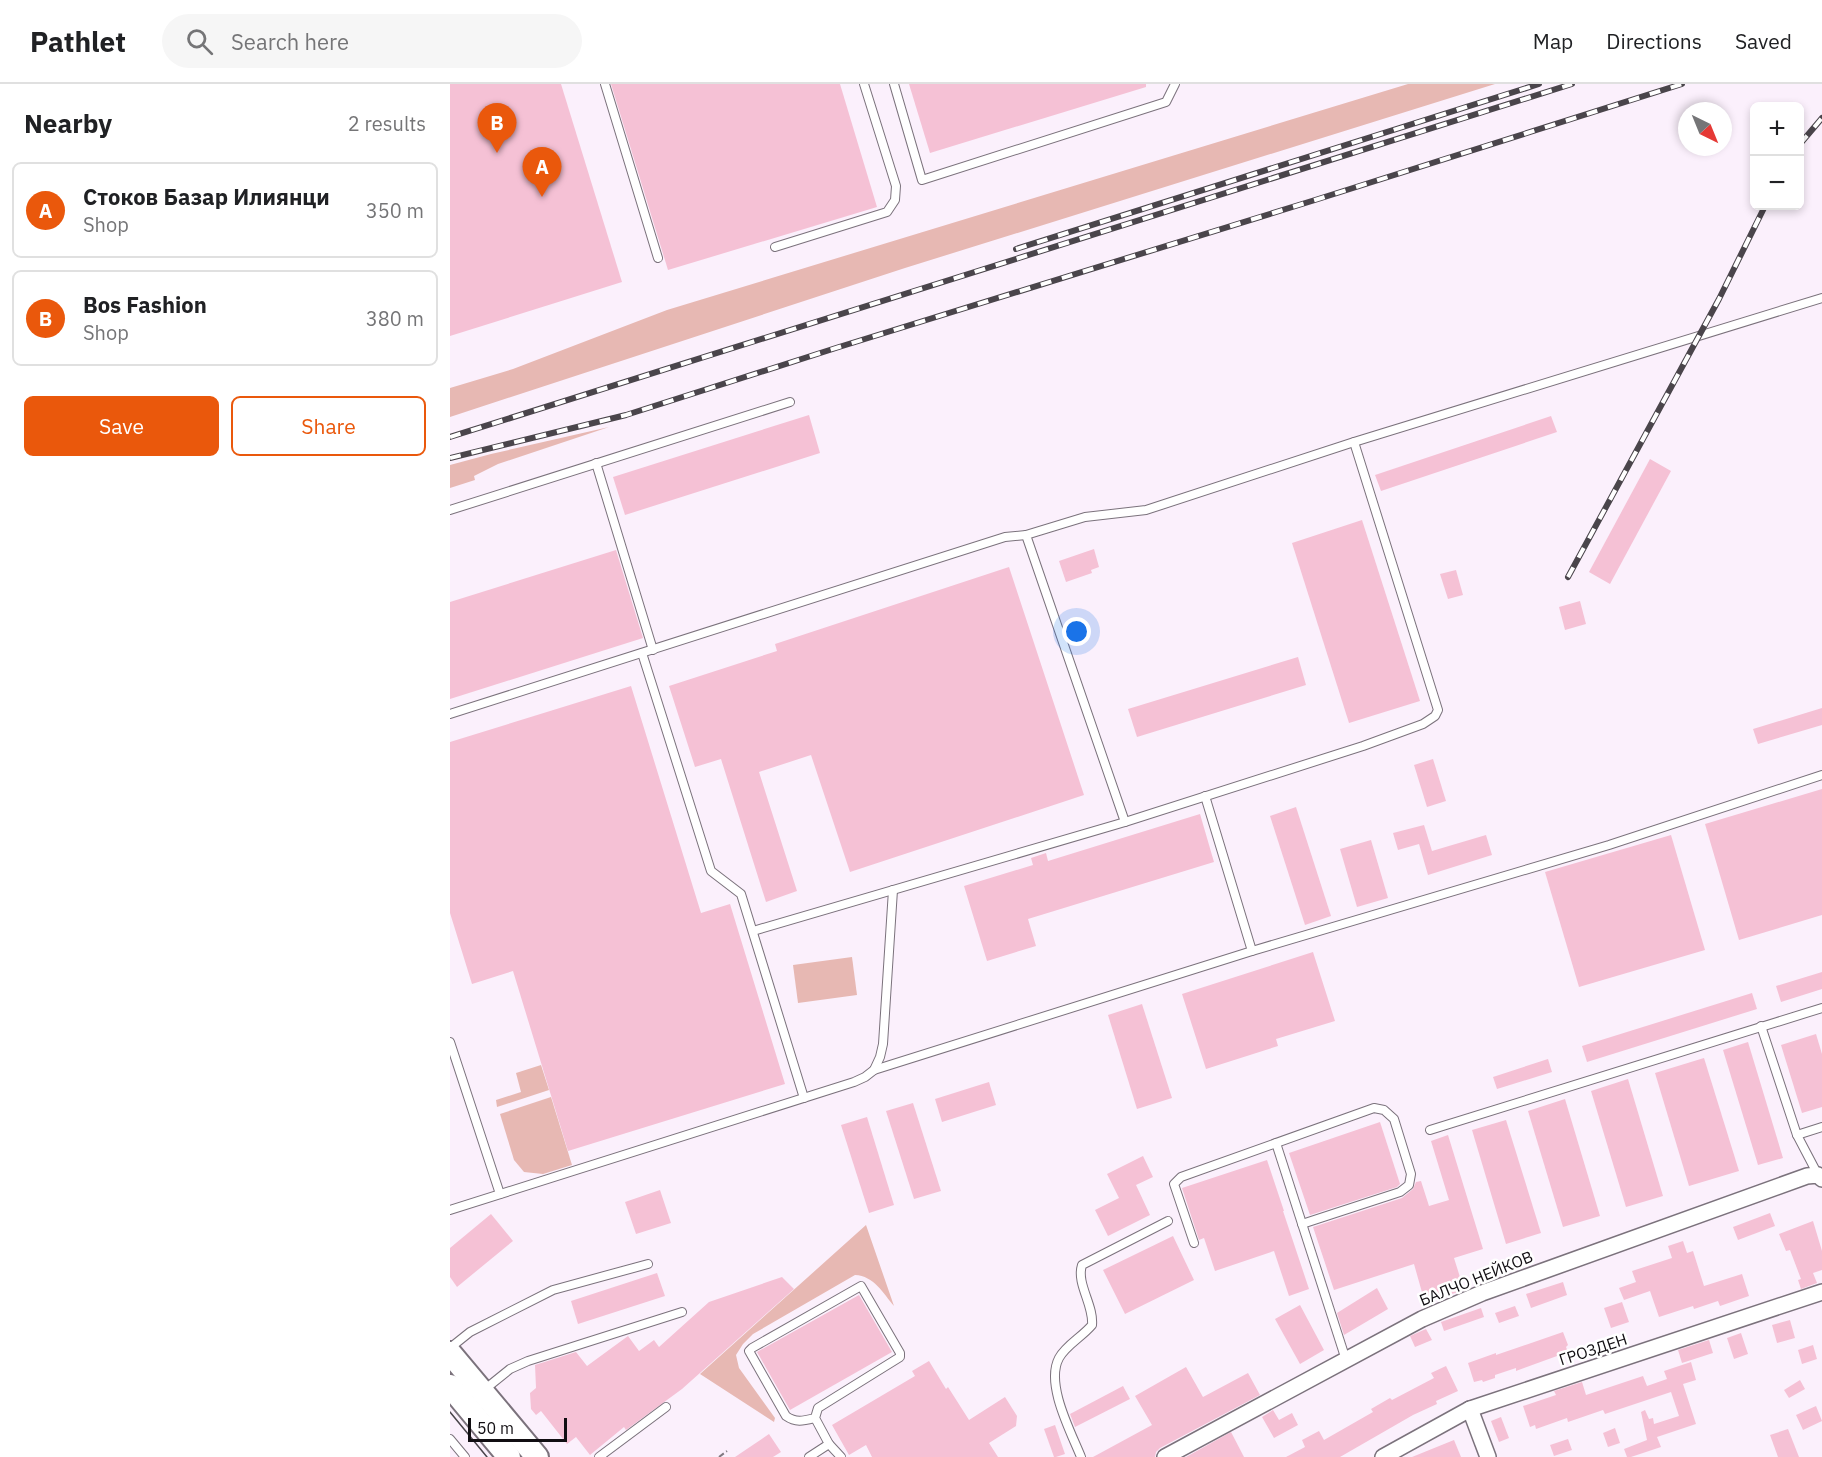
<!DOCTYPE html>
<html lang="en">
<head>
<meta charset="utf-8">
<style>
  :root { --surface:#fff; --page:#f6f6f6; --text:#202124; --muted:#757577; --line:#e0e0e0; --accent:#ea580c }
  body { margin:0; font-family:"IBM Plex Sans",sans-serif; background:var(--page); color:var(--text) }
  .controls { position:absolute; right:18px; top:18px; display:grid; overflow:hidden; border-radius:9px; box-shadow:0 3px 9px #0003 }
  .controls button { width:54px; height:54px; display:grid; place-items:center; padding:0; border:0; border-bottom:2px solid var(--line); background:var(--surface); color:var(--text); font:30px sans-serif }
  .compass { position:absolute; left:1228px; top:18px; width:54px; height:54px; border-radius:50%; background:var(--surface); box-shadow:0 3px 9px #0003; rotate:137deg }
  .scale { position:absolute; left:18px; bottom:15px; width:99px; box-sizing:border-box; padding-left:6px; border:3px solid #110e12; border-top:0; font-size:16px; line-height:21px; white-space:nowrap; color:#110e12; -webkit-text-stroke:4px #fff; paint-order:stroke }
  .you { position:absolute; left:627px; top:548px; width:21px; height:21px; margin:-15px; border:4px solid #fff; border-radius:50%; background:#1a73e8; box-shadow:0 0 0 9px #1a73e833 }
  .badge { display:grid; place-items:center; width:39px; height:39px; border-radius:50%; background:var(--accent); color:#fff; font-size:20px; font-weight:700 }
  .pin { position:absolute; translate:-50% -50px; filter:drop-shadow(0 2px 3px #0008) }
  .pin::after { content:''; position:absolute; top:32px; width:21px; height:18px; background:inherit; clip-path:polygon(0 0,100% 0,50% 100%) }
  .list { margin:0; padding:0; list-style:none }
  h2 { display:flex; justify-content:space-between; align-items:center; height:78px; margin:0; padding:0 24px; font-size:26px }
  h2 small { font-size:20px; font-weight:400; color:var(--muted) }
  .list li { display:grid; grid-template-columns:39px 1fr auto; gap:18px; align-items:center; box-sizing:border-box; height:96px; margin:0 12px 12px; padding:0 12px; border:2px solid var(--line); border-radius:9px }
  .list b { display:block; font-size:22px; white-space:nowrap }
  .list p { margin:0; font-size:20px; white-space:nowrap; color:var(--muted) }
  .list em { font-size:20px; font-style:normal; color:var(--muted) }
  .actions { display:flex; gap:12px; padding:18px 24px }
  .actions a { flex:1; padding:14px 0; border:2px solid var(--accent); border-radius:9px; text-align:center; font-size:21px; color:var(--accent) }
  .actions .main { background:var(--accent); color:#fff }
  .icon { flex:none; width:33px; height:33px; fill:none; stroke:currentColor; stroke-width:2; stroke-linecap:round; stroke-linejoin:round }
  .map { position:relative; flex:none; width:1372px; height:1373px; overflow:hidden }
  header { display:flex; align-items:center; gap:36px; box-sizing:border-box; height:84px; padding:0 30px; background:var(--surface); border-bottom:2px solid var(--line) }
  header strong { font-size:28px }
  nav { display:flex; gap:33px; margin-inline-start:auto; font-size:21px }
  .search { width:420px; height:54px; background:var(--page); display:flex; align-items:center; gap:15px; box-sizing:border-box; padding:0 21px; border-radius:33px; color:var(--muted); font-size:22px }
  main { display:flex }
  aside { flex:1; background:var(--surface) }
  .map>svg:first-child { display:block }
  .green { fill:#e7b8b3 }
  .building { fill:#f5c1d5 }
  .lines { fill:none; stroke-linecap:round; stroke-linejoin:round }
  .lane-casing { stroke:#7b727c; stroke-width:10 }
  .street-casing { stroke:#7b727c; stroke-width:18 }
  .primary-casing { stroke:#7b727c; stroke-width:26 }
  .path { stroke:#807981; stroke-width:2; stroke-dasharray:6 3; stroke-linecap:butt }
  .lane { stroke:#fff; stroke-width:8 }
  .street { stroke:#fff; stroke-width:15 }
  .primary { stroke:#fff; stroke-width:22 }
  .tram { stroke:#4a454b; stroke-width:1.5 }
  .rail-casing { stroke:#4a454b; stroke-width:6 }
  .rail { stroke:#fff; stroke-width:4; stroke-dasharray:11; stroke-linecap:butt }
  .labels { text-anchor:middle; stroke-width:5; stroke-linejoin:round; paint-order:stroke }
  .street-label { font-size:16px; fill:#110e12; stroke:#fff }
</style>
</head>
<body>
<header>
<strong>Pathlet</strong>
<div class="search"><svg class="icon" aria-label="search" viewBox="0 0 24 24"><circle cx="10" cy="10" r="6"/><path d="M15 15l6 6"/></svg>Search here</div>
<nav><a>Map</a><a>Directions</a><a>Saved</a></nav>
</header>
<main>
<aside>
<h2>Nearby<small>2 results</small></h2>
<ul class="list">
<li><span class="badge">A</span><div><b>Стоков Базар Илиянци</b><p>Shop</p></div><em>350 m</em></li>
<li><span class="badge">B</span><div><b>Bos Fashion</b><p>Shop</p></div><em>380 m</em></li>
</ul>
<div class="actions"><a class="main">Save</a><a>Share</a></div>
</aside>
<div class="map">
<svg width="1372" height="1373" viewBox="0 0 1372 1373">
  <rect width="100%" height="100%" fill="#fbf0fc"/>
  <!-- green -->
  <g class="green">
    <path d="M958,0H1045L455,184L0,333V304L63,285L217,226Z"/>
    <path d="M159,343L48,380L24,392L25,396L0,404V381L41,370Z"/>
    <path d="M402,873L407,911L348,919L343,881Z"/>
    <path d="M91,981L99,1006L47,1023L46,1016L71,1008L66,989Z"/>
    <path d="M101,1013L122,1081L93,1090L74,1088L64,1076L50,1030Z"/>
    <path d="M416,1141L444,1222C433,1209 424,1192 405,1191L303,1250L293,1260L286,1271L289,1284L325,1334L324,1338L250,1290Z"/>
  </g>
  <!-- building -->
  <g class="building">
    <path d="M0,0H111L172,198L0,252Z"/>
    <path d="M161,0H390L427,123L218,186Z"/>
    <path d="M459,0H696V3L480,69Z"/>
    <path d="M359,331L370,369L175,431L163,393Z"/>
    <path d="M1101,332L1107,348L931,407L925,391Z"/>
    <path d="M1200,375L1221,387L1160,500L1139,488Z"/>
    <path d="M912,436L970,617L899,639L842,459Z"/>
    <path d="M644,465L649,483L641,486L642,489L616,498L609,477Z"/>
    <path d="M166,466L193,554L0,615V518Z"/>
    <path d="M559,483L634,711L400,788L361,671L309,688L347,807L316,818L271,675L245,683L219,602L327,567L325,560Z"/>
    <path d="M1006,486L1013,511L998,515L990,490Z"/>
    <path d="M1130,517L1136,540L1115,546L1109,523Z"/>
    <path d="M848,573L856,601L687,653L678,625Z"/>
    <path d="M181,602L251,829L280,820L335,1000L118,1067L63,887L22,900L0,829V658Z"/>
    <path d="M1372,624V641L1308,660L1303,645Z"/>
    <path d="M983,675L996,717L977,723L964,681Z"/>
    <path d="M1372,705V831L1289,856L1255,740Z"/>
    <path d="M846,723L881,832L855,841L820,732Z"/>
    <path d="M750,730L764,778L578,835L586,862L537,877L514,802L583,781L581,774L596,769L598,777Z"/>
    <path d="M974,741L982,767L1036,751L1042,771L978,791L969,760L948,766L943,749Z"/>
    <path d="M1221,751L1255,866L1129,903L1095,788Z"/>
    <path d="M921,756L938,814L907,823L890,765Z"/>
    <path d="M863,868L885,937L826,955L828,962L756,985L732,910Z"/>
    <path d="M1372,888V905L1331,918L1326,902Z"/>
    <path d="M1302,909L1307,925L1137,978L1132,962Z"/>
    <path d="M692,920L722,1014L687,1025L658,931Z"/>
    <path d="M1366,950L1372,970V1023L1352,1029L1331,961Z"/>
    <path d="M1298,958L1333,1074L1308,1081L1273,966Z"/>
    <path d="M1254,974L1289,1087L1239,1102L1205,989Z"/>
    <path d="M1098,975L1102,988L1047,1005L1043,993Z"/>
    <path d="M1178,995L1213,1112L1176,1123L1141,1007Z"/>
    <path d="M539,998L546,1021L492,1038L485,1015Z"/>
    <path d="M1115,1015L1150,1132L1113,1143L1078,1027Z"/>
    <path d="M463,1019L491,1107L464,1115L436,1027Z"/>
    <path d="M417,1033L444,1121L419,1129L391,1041Z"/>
    <path d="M1056,1036L1091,1149L1056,1160L1022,1046Z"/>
    <path d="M930,1038L950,1100L947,1103L860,1131L839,1069Z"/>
    <path d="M998,1051L1033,1165L1004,1174L1014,1206L975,1219L964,1180L884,1206L863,1143L952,1114L963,1105L966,1098L971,1097L979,1122L999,1116L981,1057Z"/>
    <path d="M693,1072L703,1093L686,1101L700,1131L658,1152L645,1126L669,1114L657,1090Z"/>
    <path d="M817,1076L834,1127H833L859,1205L839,1212L824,1167L765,1187L754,1154L749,1156L732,1104Z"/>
    <path d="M210,1106L221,1139L186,1150L175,1118Z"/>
    <path d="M1320,1129L1325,1142L1288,1156L1283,1143Z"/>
    <path d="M41,1130L63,1157L7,1203L0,1193V1164Z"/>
    <path d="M1363,1137L1372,1167V1186L1363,1189L1367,1199L1351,1205L1348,1196L1351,1195L1340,1166L1336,1167L1329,1150Z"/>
    <path d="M723,1152L744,1196L675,1230L653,1186Z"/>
    <path d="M1233,1157L1237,1169L1243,1167L1254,1202L1292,1190L1299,1212L1270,1222L1268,1217L1244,1225L1243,1222L1209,1233L1200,1207L1174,1216L1169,1204L1186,1198L1182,1187L1222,1174L1218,1162Z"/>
    <path d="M207,1189L215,1212L128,1240L121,1217Z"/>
    <path d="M332,1193L344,1205L232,1305L176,1346L174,1343L140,1371L126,1353L117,1360L91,1327L86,1331L81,1325L80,1309L86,1304L85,1281L126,1268L137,1282L178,1252L189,1267L204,1256L209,1263L259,1218Z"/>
    <path d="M1113,1198L1117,1211L1081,1224L1076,1210Z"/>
    <path d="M927,1204L938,1225L894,1251L887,1229Z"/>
    <path d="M409,1211L442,1268L340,1326L307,1268Z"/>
    <path d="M1172,1218L1179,1238L1161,1244L1154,1224Z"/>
    <path d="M850,1221L874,1266L850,1280L825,1235Z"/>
    <path d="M1065,1222L1069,1232L1049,1239L1045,1229Z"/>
    <path d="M1031,1224L1034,1233L994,1247L991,1238Z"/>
    <path d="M1340,1236L1345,1254L1327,1259L1322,1241Z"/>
    <path d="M976,1245L982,1256L965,1263L960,1252Z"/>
    <path d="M1113,1248L1118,1261L1116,1263L1118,1268L1066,1287V1284L1045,1291V1294L1033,1298L1032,1296L1024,1298L1018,1279L1046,1269V1271Z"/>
    <path d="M1291,1249L1298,1270L1284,1275L1277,1254Z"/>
    <path d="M1259,1256L1263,1269L1232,1279L1228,1266Z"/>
    <path d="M1363,1261L1367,1275L1352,1280L1348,1266Z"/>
    <path d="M479,1277L496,1305L498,1303L519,1336L555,1313L567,1332L566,1342L539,1359L548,1373H422L416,1361L399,1371L382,1341L465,1292L462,1287Z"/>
    <path d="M1241,1278L1246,1296L1233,1300L1246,1340L1207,1353L1211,1363L1181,1373H1177L1174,1365L1197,1356L1191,1328L1195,1326L1199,1335L1203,1334L1204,1340L1229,1332L1221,1308L1155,1330L1153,1326L1118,1338L1117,1334L1086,1345L1085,1341L1080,1343L1073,1322L1106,1311L1104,1307L1132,1298L1136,1311L1193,1292L1197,1302L1217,1295L1214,1287Z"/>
    <path d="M996,1282L1008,1307L986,1317L987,1320L963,1331L890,1373H836L855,1363L852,1356L869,1347L874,1356L923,1328L921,1325L940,1314L942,1316L984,1294L981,1289Z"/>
    <path d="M736,1283L753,1313L798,1289L810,1311L710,1364L706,1368L705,1373H643L702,1341L685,1312Z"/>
    <path d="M1350,1296L1355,1305L1339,1314L1334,1306Z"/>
    <path d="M673,1302L680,1315L625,1343L620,1330Z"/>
    <path d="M1366,1322L1372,1337L1353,1346L1346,1331Z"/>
    <path d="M823,1326L829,1336L842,1329L848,1341L824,1354L812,1333Z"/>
    <path d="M1051,1333L1059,1354L1049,1358L1041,1337Z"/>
    <path d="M605,1341L615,1370L606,1373H604L594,1345Z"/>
    <path d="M1165,1344L1170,1359L1158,1363L1153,1349Z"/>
    <path d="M1338,1345L1349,1373H1328L1320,1351Z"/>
    <path d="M781,1348L794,1373H736Z"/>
    <path d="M319,1350L331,1368L323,1373H285Z"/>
    <path d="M1118,1355L1122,1366L1104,1372L1100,1361Z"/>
    <path d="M1004,1356L1011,1373H962Z"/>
  </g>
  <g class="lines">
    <!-- lane casing -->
    <g class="lane-casing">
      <g id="lane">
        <path d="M155,0L208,174"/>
        <path d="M444,0L472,96L716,18L725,0"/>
        <path d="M325,163L437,128L445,116L446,102L414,0"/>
        <path d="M146,379L203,566"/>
        <path d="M0,426L340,318"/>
        <path d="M192,569L261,787L291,810L354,1014"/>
        <path d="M0,630L555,453L576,451"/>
        <path d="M755,712L802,867"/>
        <path d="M675,738L576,451L635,433L696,426L904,358L1372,214"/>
        <path d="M303,847L675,738L913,662L973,640L985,632L988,626L904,358"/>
        <path d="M1311,942L1347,1051L1368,1091"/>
        <path d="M0,958L50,1110"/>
        <path d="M424,986L430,973L433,960L443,806"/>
        <path d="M980,1046L1372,924"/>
        <path d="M1347,1051L1372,1043"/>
        <path d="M826,1059L896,1276"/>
        <path d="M0,1126L404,998L415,993L424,986L802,867L1159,761L1372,691"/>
        <path d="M744,1159L724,1100L731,1093L924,1024L934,1026L944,1035L961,1090L959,1101L950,1108L852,1140"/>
        <path d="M0,1264L20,1248L103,1206L198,1180"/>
        <path d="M34,1306L60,1285L78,1277L232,1228"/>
        <path d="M0,1355L15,1373"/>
        <path d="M379,1360L391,1373"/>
        <path d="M149,1373L216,1323"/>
        <path d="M359,1373L379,1360L365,1334L368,1324L450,1273V1269L411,1202L302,1264L299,1267L336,1332C346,1339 353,1337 365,1334"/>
        <path d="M631,1373C621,1348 595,1300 609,1274C616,1261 632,1253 642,1241C644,1221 626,1200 632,1181L718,1137"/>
      </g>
    </g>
    <!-- street casing -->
    <g class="street-casing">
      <g id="street">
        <path d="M1020,1325L1038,1373"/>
        <path d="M715,1373L972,1235L1032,1209L1357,1092L1368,1091L1372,1095"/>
        <path d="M933,1373L1020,1325L1372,1208"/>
      </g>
    </g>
    <!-- primary casing -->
    <g class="primary-casing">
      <g id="primary">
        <path d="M0,1269L87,1373"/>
        <path d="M0,1302L59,1373"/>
      </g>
    </g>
    <!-- path -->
    <path class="path" d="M269,1373L277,1367"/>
    <!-- lane -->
    <use href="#lane" class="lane"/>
    <!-- street -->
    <use href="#street" class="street"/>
    <!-- primary -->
    <use href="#primary" class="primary"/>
    <!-- tram -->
    <path class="tram" d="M0,1328L37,1373"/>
    <!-- rail casing -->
    <g class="rail-casing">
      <g id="rail">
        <path d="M1350,60L1372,34"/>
        <path d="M566,165L1089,0"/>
        <path d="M0,353L1122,0"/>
        <path d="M0,374L176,331L389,263L865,116L1232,0"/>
        <path d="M1118,493L1269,215L1315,122"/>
      </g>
    </g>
    <!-- rail -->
    <use href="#rail" class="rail"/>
  </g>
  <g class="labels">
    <!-- street labels -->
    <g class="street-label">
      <text transform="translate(1026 1194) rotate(-22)" y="6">БАЛЧО НЕЙКОВ</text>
      <text transform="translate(1143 1265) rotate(-18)" y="6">ГРОЗДЕН</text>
    </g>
  </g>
</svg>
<div class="controls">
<button>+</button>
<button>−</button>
</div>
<svg class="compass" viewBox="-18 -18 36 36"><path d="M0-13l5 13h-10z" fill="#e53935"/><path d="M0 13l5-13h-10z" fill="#757577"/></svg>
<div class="scale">50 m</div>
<div class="you"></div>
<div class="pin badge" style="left:92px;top:113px">A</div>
<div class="pin badge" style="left:47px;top:69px">B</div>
</div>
</main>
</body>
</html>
